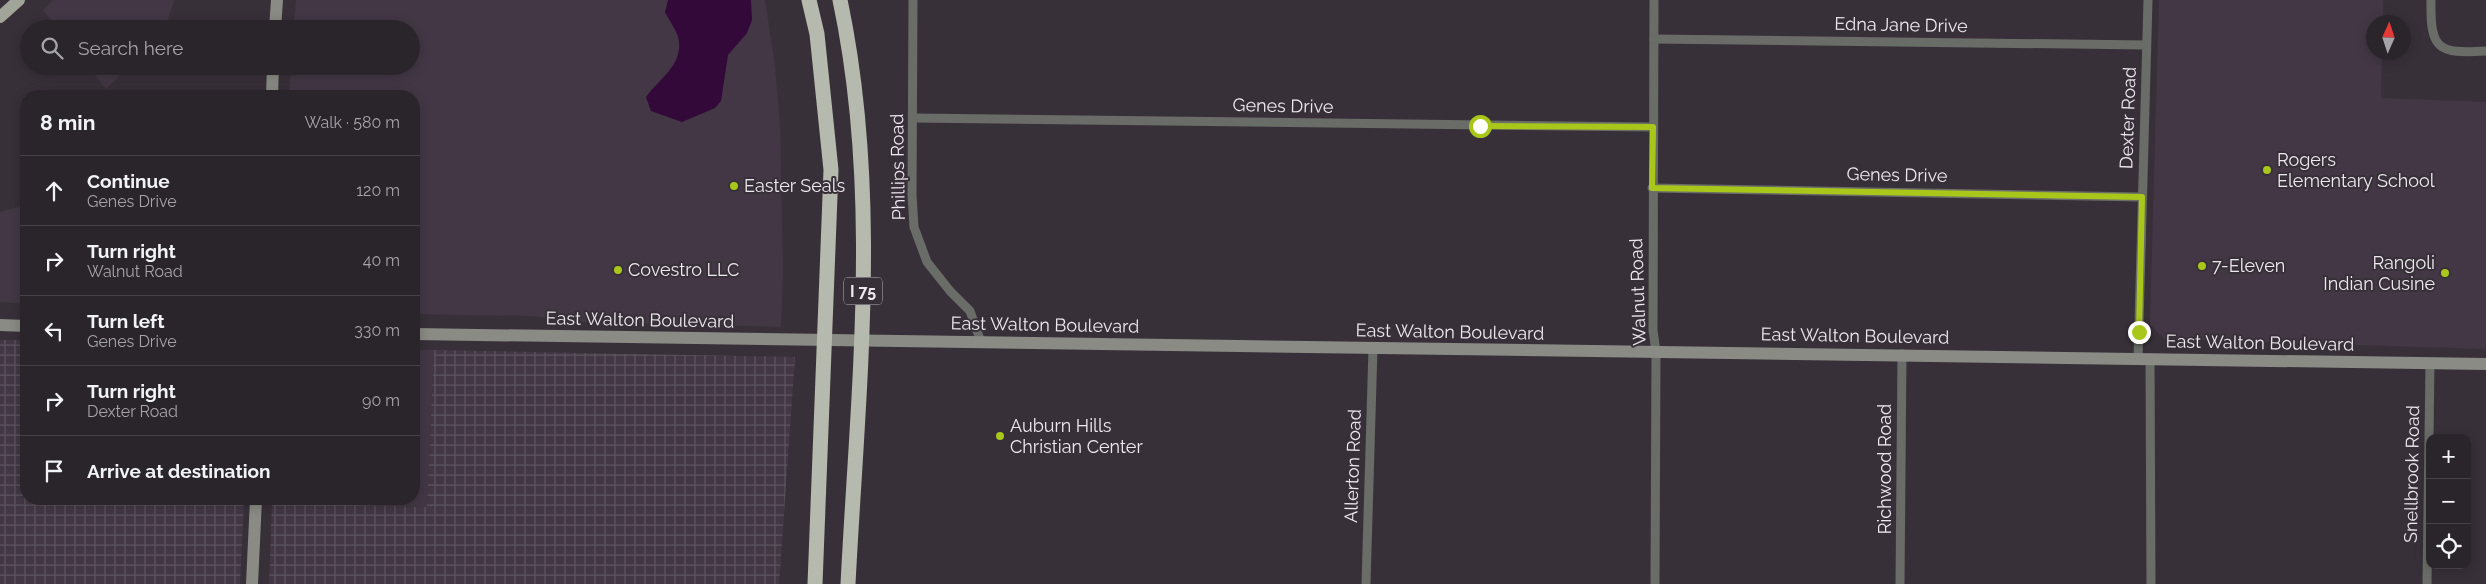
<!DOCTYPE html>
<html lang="en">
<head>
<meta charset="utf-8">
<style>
  :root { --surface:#2a242b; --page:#363037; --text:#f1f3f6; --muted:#a5a4a9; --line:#464147 }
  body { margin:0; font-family:Raleway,sans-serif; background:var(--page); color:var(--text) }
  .controls { position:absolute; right:15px; bottom:15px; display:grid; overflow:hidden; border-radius:10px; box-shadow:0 2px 12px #0003 }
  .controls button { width:45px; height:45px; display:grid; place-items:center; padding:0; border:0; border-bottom:1px solid var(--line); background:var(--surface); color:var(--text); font:25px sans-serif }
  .compass { position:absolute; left:2366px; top:15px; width:45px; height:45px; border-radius:50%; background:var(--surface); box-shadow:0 2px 12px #0003; rotate:3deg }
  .stop { position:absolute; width:15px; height:15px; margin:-11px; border:4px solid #a9c71b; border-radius:50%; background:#fff }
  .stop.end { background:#a9c71b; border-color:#fff; box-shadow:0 1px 5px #0008 }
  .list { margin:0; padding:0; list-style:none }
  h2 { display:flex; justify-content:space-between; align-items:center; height:65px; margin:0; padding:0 20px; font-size:21px }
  h2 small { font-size:16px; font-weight:400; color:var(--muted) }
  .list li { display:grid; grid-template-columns:32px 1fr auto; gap:15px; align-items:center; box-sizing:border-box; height:70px; padding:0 20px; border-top:1px solid var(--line) }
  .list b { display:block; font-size:19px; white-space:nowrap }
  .list p { margin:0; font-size:16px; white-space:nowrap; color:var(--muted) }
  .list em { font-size:16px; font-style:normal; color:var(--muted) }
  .icon { flex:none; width:28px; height:28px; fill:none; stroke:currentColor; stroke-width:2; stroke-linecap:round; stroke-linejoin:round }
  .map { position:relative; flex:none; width:2486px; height:584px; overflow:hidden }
  .search { position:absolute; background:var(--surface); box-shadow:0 2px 12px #0003; left:20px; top:20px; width:400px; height:55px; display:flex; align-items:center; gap:12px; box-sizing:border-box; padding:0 18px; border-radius:28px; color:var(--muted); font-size:19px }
  .panel { position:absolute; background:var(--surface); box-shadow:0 2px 12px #0003; left:20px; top:90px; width:400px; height:415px; border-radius:20px }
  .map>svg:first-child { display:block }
  .built { fill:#433745 }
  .industrial { fill:url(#industrial-grid) }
  .water { fill:#320938 }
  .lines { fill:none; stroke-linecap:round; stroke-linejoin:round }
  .minor { stroke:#6a6c67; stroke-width:9 }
  .secondary { stroke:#898b84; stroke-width:12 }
  .primary { stroke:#a0a499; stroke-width:12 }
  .motorway { stroke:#b6b9ad; stroke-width:15 }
  .route { stroke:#a9c71b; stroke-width:6 }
  .poi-dot { fill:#a9c71b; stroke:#383039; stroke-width:2 }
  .labels { text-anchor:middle; stroke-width:4; stroke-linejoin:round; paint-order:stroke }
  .shield { fill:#383039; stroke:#b7b1b8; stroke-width:1 }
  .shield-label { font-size:16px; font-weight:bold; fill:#ede8ee }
  .street-label { font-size:18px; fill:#ede8ee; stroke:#383039 }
  .poi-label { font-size:18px; fill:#ede8ee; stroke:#383039; text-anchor:start }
</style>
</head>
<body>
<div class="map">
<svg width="2486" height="584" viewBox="0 0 2486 584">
  <defs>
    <pattern id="industrial-grid" width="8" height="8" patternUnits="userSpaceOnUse" patternTransform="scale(1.25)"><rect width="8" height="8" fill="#433745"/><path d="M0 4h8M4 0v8" fill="none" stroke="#5e5460"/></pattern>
  </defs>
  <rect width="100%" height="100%" fill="#383039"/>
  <!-- built -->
  <g class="built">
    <path d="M53,0H174L165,29H58L43,10Z"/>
    <path d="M296,0H765L775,66L780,126L783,270L781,327L583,322L530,316L414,314V96H289L291,66H411V29H293Z"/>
    <path d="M2159,0H2383V22H2374V52L2382,53L2381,98L2486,102V349L2164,339L2150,324Z"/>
    <path d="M88,66H129L106,89Z"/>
    <path d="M26,205V304L0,302V212Z"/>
    <path d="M414,350H434L427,507L272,503V499H414Z"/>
  </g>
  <!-- industrial -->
  <g class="industrial">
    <path d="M0,340H26V499H244L240,584H0Z"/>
    <path d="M434,350L795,357L779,584H269L272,503L427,507Z"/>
  </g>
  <!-- water -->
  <path class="water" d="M668,0H751L752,20L747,33L728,55L721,101L715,108L682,122L651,111L646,97C659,79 682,66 679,41C678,32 669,20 665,12Z"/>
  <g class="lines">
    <!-- minor -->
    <g class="minor">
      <path d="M913,0L912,195L914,227L927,262L950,291L970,311L981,342"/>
      <path d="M1654,0L1653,330L1656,352L1655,584"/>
      <path d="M2431,0C2430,50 2438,54 2486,51"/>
      <path d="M1654,39L2146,45"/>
      <path d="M913,118L1653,127"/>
      <path d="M1652,188L2142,197"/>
      <path d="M2138,358L2148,0"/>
      <path d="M2150,358L2151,584"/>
      <path d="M1366,584L1373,348"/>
      <path d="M1900,584L1902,354"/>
      <path d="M2427,584L2430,364"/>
    </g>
    <!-- secondary -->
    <g class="secondary">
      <path d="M275,29L277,0"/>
      <path d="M272,96L273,66"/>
      <path d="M0,325L26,326"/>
      <path d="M414,334L2486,364"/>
      <path d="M252,584L256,499"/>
    </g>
    <!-- primary -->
    <path class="primary" d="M0,17L19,0"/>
    <!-- motorway -->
    <g class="motorway">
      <path d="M809,0L817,34L831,170L815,584"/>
      <path d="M840,0C881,193 858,389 848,584"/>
    </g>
  </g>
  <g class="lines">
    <!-- route -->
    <path class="route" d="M1480,126L1653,127L1652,188L2142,197L2139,332"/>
  </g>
  <!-- markers -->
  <g class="poi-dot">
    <circle cx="2267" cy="170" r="5"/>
    <circle cx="734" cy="186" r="5"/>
    <circle cx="2202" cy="266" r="5"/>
    <circle cx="618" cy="270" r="5"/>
    <circle cx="2445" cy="273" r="5"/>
    <circle cx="1000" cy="436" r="5"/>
  </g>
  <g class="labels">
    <!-- shield labels -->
    <rect class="shield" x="844" y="277.5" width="38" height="27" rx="4"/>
    <g class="shield-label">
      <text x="863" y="297">I 75</text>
    </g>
    <!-- street labels -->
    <g class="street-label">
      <text transform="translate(1901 25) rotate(1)" y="6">Edna Jane Drive</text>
      <text transform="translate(1283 106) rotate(1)" y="6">Genes Drive</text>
      <text transform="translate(2128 118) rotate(-88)" y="6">Dexter Road</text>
      <text transform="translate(898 167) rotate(-91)" y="6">Phillips Road</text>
      <text transform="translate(1897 175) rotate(1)" y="6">Genes Drive</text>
      <text transform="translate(1638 292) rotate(-92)" y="6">Walnut Road</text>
      <text transform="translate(640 320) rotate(1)" y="6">East Walton Boulevard</text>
      <text transform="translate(1045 325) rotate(1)" y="6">East Walton Boulevard</text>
      <text transform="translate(1450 332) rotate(1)" y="6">East Walton Boulevard</text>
      <text transform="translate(1855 336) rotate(1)" y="6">East Walton Boulevard</text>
      <text transform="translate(2260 343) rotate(1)" y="6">East Walton Boulevard</text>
      <text transform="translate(1353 466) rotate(-88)" y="6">Allerton Road</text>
      <text transform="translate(1885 469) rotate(-90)" y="6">Richwood Road</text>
      <text transform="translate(2412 474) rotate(-89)" y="6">Snellbrook Road</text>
    </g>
    <!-- poi labels -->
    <g class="poi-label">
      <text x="2277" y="166">Rogers<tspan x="2277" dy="21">Elementary School</tspan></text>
      <text x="744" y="192">Easter Seals</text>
      <text x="2435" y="269" text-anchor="end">Rangoli<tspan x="2435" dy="21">Indian Cusine</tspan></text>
      <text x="2212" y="272">7-Eleven</text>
      <text x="628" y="276">Covestro LLC</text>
      <text x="1010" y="432">Auburn Hills<tspan x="1010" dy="21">Christian Center</tspan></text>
    </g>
  </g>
</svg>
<div class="controls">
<button>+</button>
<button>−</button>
<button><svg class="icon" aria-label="locate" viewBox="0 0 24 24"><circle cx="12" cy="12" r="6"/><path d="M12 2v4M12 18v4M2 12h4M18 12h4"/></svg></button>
</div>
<svg class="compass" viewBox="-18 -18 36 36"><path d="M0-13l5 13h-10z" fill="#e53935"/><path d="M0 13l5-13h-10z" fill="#a5a4a9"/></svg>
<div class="stop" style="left:1480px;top:126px"></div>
<div class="stop end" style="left:2139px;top:332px"></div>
<div class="search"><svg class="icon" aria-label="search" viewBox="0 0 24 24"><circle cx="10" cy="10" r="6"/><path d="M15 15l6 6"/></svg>Search here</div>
<section class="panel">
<h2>8 min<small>Walk · 580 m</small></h2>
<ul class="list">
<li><svg class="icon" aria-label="ahead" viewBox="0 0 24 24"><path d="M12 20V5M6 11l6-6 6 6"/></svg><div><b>Continue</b><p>Genes Drive</p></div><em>120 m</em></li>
<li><svg class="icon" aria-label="right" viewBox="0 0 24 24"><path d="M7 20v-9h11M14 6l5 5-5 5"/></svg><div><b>Turn right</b><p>Walnut Road</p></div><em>40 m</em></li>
<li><svg class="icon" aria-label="left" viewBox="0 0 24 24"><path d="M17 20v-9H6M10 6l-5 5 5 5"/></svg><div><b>Turn left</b><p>Genes Drive</p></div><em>330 m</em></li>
<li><svg class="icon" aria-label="right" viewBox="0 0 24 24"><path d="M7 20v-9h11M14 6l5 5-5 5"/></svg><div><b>Turn right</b><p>Dexter Road</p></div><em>90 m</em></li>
<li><svg class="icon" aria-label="arrive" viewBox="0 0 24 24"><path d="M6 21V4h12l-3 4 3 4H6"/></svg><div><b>Arrive at destination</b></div></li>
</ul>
</section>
</div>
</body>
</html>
